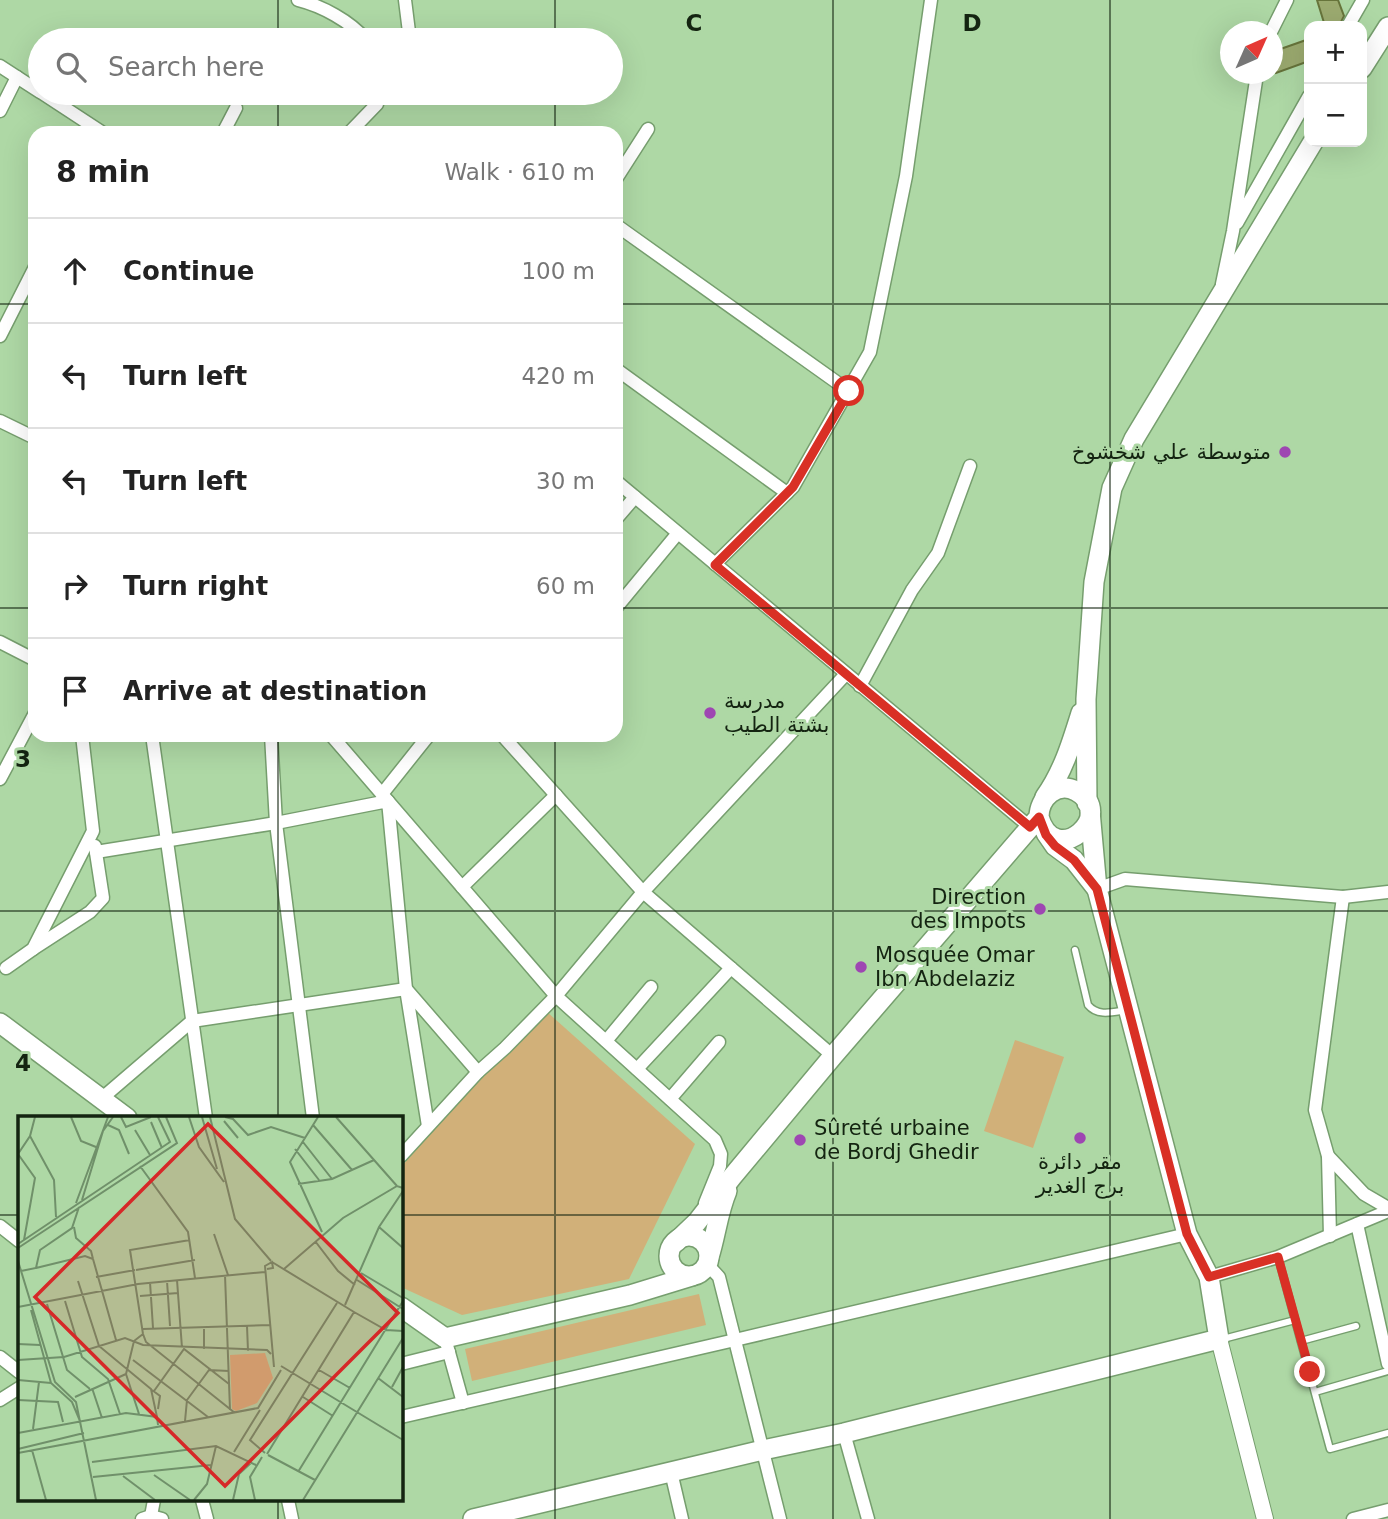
<!DOCTYPE html>
<html lang="en">
<head>
<meta charset="utf-8">
<style>
  :root { --surface:#fff; --page:#f2f2f2; --text:#222; --muted:#767676; --line:#e0e0e0 }
  body { margin:0; font-family:"DejaVu Sans","Noto Sans Arabic",sans-serif; background:var(--page); color:var(--text) }
  .controls { position:absolute; right:21px; top:21px; display:grid; overflow:hidden; border-radius:14px; box-shadow:0 7px 28px #0002 }
  .controls button { width:63px; height:63px; display:grid; place-items:center; padding:0; border:0; border-bottom:2px solid var(--line); background:var(--surface); color:var(--text); font:35px sans-serif }
  .compass { position:absolute; left:1220px; top:21px; width:63px; height:63px; border-radius:50%; background:var(--surface); box-shadow:0 7px 28px #0002; rotate:45deg }
  .stop { position:absolute; width:21px; height:21px; margin:-16px; border:5px solid #d93025; border-radius:50%; background:#fff }
  .stop.end { background:#d93025; border-color:#fff; box-shadow:0 2px 7px #0008 }
  .list { margin:0; padding:0; list-style:none }
  h2 { display:flex; justify-content:space-between; align-items:center; height:91px; margin:0; padding:0 28px; font-size:30px }
  h2 small { font-size:23px; font-weight:400; color:var(--muted) }
  .list li { display:grid; grid-template-columns:46px 1fr auto; gap:21px; align-items:center; box-sizing:border-box; height:105px; padding:0 28px; border-top:2px solid var(--line) }
  .list b { display:block; font-size:26px; white-space:nowrap }
  .list em { font-size:23px; font-style:normal; color:var(--muted) }
  .icon { flex:none; width:38px; height:38px; fill:none; stroke:currentColor; stroke-width:2; stroke-linecap:round; stroke-linejoin:round }
  .map { position:relative; flex:none; width:1388px; height:1519px; overflow:hidden }
  .search { position:absolute; background:var(--surface); box-shadow:0 7px 28px #0002; left:28px; top:28px; width:595px; height:77px; display:flex; align-items:center; gap:18px; box-sizing:border-box; padding:0 24px; border-radius:38px; color:var(--muted); font-size:26px }
  .panel { position:absolute; background:var(--surface); box-shadow:0 7px 28px #0002; left:28px; top:126px; width:595px; height:616px; border-radius:21px }
  .map>svg:first-child { display:block }
  .green { fill:#d1b079 }
  .building { fill:#9cab70; stroke:#67743b; stroke-width:2 }
  .lines { fill:none; stroke-linecap:round; stroke-linejoin:round }
  .service-casing { stroke:#769e6e; stroke-width:9 }
  .minor-casing { stroke:#769e6e; stroke-width:15 }
  .tertiary-casing { stroke:#769e6e; stroke-width:18 }
  .secondary-casing { stroke:#769e6e; stroke-width:22 }
  .service { stroke:#fff; stroke-width:6 }
  .minor { stroke:#fff; stroke-width:12 }
  .tertiary { stroke:#fff; stroke-width:16 }
  .secondary { stroke:#fff; stroke-width:19 }
  .route { stroke:#d93025; stroke-width:9 }
  .grid { fill:none; stroke:#142411; stroke-width:2; stroke-opacity:0.55 }
  .poi-dot { fill:#9e46b2; stroke:#aed8a5; stroke-width:2.5 }
  .labels { text-anchor:middle; stroke-width:6; stroke-linejoin:round; paint-order:stroke }
  .poi-label { font-size:21px; fill:#142411; stroke:#aed8a5; text-anchor:start }
  .inset-road { fill:none; stroke:#70906a; stroke-width:2 }
  .view { fill:#d62828; fill-opacity:0.15; stroke:#d62828; stroke-width:3.5 }
  .inset-edge { fill:none; stroke:#142411; stroke-width:3.5 }
  .grid-label { font-size:23px; text-anchor:middle; font-weight:bold; fill:#142411; stroke:#aed8a5; stroke-width:6; stroke-linejoin:round; paint-order:stroke }
</style>
</head>
<body>
<div class="map">
<svg width="1388" height="1519" viewBox="0 0 1388 1519">
  <rect width="100%" height="100%" fill="#aed8a5"/>
  <!-- green -->
  <g class="green">
    <path d="M546,1011L695,1144L629,1279L462,1315L401,1287V1167L485,1072Z"/>
    <path d="M1015,1040L1064,1057L1033,1148L984,1131Z"/>
    <path d="M699,1294L706,1325L472,1381L465,1349Z"/>
  </g>
  <!-- building -->
  <g class="building">
    <path d="M1317,0H1338L1344,16L1340,24L1325,26Z"/>
    <path d="M1309,39V61L1276,73L1272,62V52Z"/>
  </g>
  <g class="lines">
    <!-- service casing -->
    <g class="service-casing">
      <g id="service">
        <path d="M1075,950L1088,1005C1098,1017 1113,1012 1127,1010"/>
        <path d="M1278,1257L1330,1449L1388,1433"/>
        <path d="M1223,1339L1295,1320"/>
        <path d="M1301,1341L1356,1326"/>
        <path d="M1315,1392L1388,1371"/>
      </g>
    </g>
    <!-- minor casing -->
    <g class="minor-casing">
      <g id="minor">
        <path d="M298,0C322,6 350,21 366,40"/>
        <path d="M405,0L410,40"/>
        <path d="M1348,26L1363,0"/>
        <path d="M1271,32L1287,0"/>
        <path d="M0,66L40,92"/>
        <path d="M42,93L103,133"/>
        <path d="M0,111L17,77"/>
        <path d="M223,133L236,108"/>
        <path d="M349,133L377,104L380,93"/>
        <path d="M616,179L648,129"/>
        <path d="M1237,223L1309,96"/>
        <path d="M616,225L849,391"/>
        <path d="M1222,284L1233,231L1257,74"/>
        <path d="M0,336L35,267"/>
        <path d="M616,369L787,493"/>
        <path d="M0,421L35,438"/>
        <path d="M616,481L1030,827"/>
        <path d="M616,519L635,497"/>
        <path d="M715,564L793,487L870,352L906,176L931,0"/>
        <path d="M616,608L678,533"/>
        <path d="M0,642L35,660"/>
        <path d="M860,686L912,590L938,553L970,466"/>
        <path d="M152,735L206,1118"/>
        <path d="M271,735L276,823L313,1118"/>
        <path d="M331,735L556,996L715,1140L721,1154L720,1166L705,1203"/>
        <path d="M502,735L643,892L833,1056"/>
        <path d="M0,779L35,713"/>
        <path d="M382,794L429,735"/>
        <path d="M96,852L276,823L388,801L406,989L428,1126"/>
        <path d="M462,887L556,795"/>
        <path d="M1097,889L1125,879L1343,897L1388,892"/>
        <path d="M33,949L90,912L103,898L95,846"/>
        <path d="M6,968L33,949L93,831L82,735"/>
        <path d="M606,1041L651,987"/>
        <path d="M637,1069L731,968"/>
        <path d="M101,1099L192,1021L406,989L478,1072"/>
        <path d="M670,1099L719,1042"/>
        <path d="M401,1156L478,1072L505,1048L556,996L643,892L846,674"/>
        <path d="M1328,1156L1364,1194L1388,1208"/>
        <path d="M1357,1224L1388,1364"/>
        <path d="M0,1226L19,1241"/>
        <path d="M1330,1236L1328,1156L1315,1110L1343,897"/>
        <path d="M707,1264L719,1277L780,1519"/>
        <path d="M1209,1277L1278,1257L1388,1211"/>
        <path d="M445,1338L463,1403"/>
        <path d="M0,1357L19,1372"/>
        <path d="M401,1364L449,1352"/>
        <path d="M0,1400L19,1388"/>
        <path d="M401,1417L735,1340L1187,1234"/>
        <path d="M844,1433L868,1519"/>
        <path d="M671,1472L682,1519"/>
        <path d="M202,1500L207,1519"/>
        <path d="M288,1500L292,1519"/>
        <path d="M151,1516L154,1500"/>
        <path d="M142,1519L151,1516L162,1519"/>
        <path d="M1353,1519L1388,1510"/>
      </g>
    </g>
    <!-- tertiary casing -->
    <g class="tertiary-casing">
      <path id="tertiary" d="M1219,1339L1265,1519"/>
    </g>
    <!-- secondary casing -->
    <g class="secondary-casing">
      <g id="secondary">
        <path d="M1362,68L1388,27"/>
        <path d="M1045,797C1063,772 1072,742 1081,713"/>
        <path d="M1087,803L1086,699L1094,582L1112,488L1134,439L1313,142"/>
        <path d="M1046,833L1055,846L1074,860L1096,888"/>
        <path d="M0,1023L127,1118"/>
        <circle cx="689" cy="1256" r="20"/>
        <path d="M676,1242L697,1222L732,1177L833,1056L1039,817C1039,798 1057,781 1076,791C1119,814 1055,871 1039,817"/>
        <path d="M709,1257C716,1235 718,1212 727,1191"/>
        <path d="M401,1307L445,1338L630,1295L692,1276"/>
        <path d="M473,1519L763,1450L844,1433L1219,1339L1209,1277L1187,1234L1097,889L1090,811"/>
      </g>
    </g>
    <!-- service -->
    <use href="#service" class="service"/>
    <!-- minor -->
    <use href="#minor" class="minor"/>
    <!-- tertiary -->
    <use href="#tertiary" class="tertiary"/>
    <!-- secondary -->
    <use href="#secondary" class="secondary"/>
  </g>
  <g class="lines">
    <!-- route -->
    <path class="route" d="M849,391L793,487L715,565L1030,827L1039,817L1046,835L1055,846L1074,860L1097,889L1187,1234L1209,1277L1278,1257L1310,1372"/>
  </g>
  <!-- grid -->
  <path class="grid" d="M278,0V40M555,0V40M833,0V1519M1110,0V1519M278,93V133M555,93V133M0,304H35M616,304H1388M0,608H35M616,608H1388M278,735V1118M555,735V1519M0,911H1388M0,1215H19M401,1215H1388M278,1500V1519"/>
  <!-- markers -->
  <g class="poi-dot">
    <circle cx="1285" cy="452" r="7"/>
    <circle cx="710" cy="713" r="7"/>
    <circle cx="1040" cy="909" r="7"/>
    <circle cx="861" cy="967" r="7"/>
    <circle cx="1080" cy="1138" r="7"/>
    <circle cx="800" cy="1140" r="7"/>
  </g>
  <g class="labels">
    <!-- poi labels -->
    <g class="poi-label">
      <text x="1271" y="459" text-anchor="end">متوسطة علي شخشوخ</text>
      <text x="724" y="708">مدرسة<tspan x="724" dy="24">بشتة الطيب</tspan></text>
      <text x="1026" y="904" text-anchor="end">Direction<tspan x="1026" dy="24">des Impots</tspan></text>
      <text x="875" y="962">Mosquée Omar<tspan x="875" dy="24">Ibn Abdelaziz</tspan></text>
      <text x="814" y="1135">Sûreté urbaine<tspan x="814" dy="24">de Bordj Ghedir</tspan></text>
      <text x="1080" y="1169" text-anchor="middle">مقر دائرة<tspan x="1080" dy="24">برج الغدير</tspan></text>
    </g>
  </g>
  <!-- overview -->
  <g transform="translate(18 1116)">
    <rect width="385" height="385" fill="#aed8a5"/>
    <path d="M247,237L255,262L239,287L218,295L214,293L212,239Z" fill="#d1b079"/>
    <path class="inset-road" d="M53,1L63,25L78,31M103,1L108,11L133,1M171,1L181,31L206,66M184,1L199,53M192,1L217,103L253,145M207,1L215,3L230,19L253,11L287,22M300,1L272,46L304,116M318,1L379,70M206,5L220,22M133,6L144,32M90,9L101,14L111,38M295,9L334,54M117,14L132,39M12,20L36,64L38,101M285,26L314,63M277,33L301,64M0,38L17,62L6,124M0,38L12,20L17,1M122,50L170,116L177,162M280,68L314,63L356,44M64,84L85,15L95,1M58,87L90,1M56,111L58,122L73,135L75,143M361,111L385,132M196,118L210,159M172,124L112,134L125,218L128,226L217,297M297,125L320,155L337,169M0,128L152,26L140,1M0,132L159,27L148,1M0,145L37,266L58,286L78,384M18,152L67,140L75,143L98,224M249,153L255,152L254,146L247,150L256,251M266,153L325,102L379,70L385,72M118,154L177,144M3,155L18,152L22,134L54,112L61,91M343,157L385,182M207,159L212,294M78,161L117,154M159,164L164,232M339,164L385,193M60,165L81,230L133,273L139,301M149,165L152,210M132,166L135,212M122,180L160,177M47,185L64,241L90,263L102,298M29,188L49,254L72,273M327,189L361,111L385,75M0,191L120,168L247,156M13,194L33,267L54,286L62,305M336,196L368,214L385,215M229,210L230,235M125,213L252,209M0,228L22,229M186,233V211M0,244L46,241L107,222L125,229L249,234L253,238M115,244L190,301M263,250L385,324M301,254L332,272M360,262L385,281M0,264L33,267M374,271L385,251M74,272L84,302M134,274L142,280L140,293M136,275L166,233L211,268M57,281L108,258M285,281L315,300M0,284L40,286L45,306M121,298L108,258L116,225L125,218M167,305L169,284L191,254L211,255M15,313L21,266M0,317L108,297L139,301L140,309M0,333L66,317M14,334L28,384M216,336L242,294M0,337L240,292L263,254M247,337L232,324L319,187M249,338L336,196L254,146M250,339L297,364M74,346L198,330L238,349M280,356L385,185M136,359L172,384M105,360L137,384M75,361L193,349M176,384L189,368L198,330M215,384L221,358L234,346M237,384L232,361L244,341M285,384L385,222"/>
    <path class="view" d="M190,8L380,197L207,370L17,181Z"/>
    <rect width="385" height="385" class="inset-edge"/>
  </g>
  <g class="grid-label">
    <text x="694" y="31">C</text>
    <text x="972" y="31">D</text>
    <text x="23" y="767">3</text>
    <text x="23" y="1071">4</text>
  </g>
</svg>
<div class="controls">
<button>+</button>
<button>−</button>
</div>
<svg class="compass" viewBox="-18 -18 36 36"><path d="M0-13l5 13h-10z" fill="#e53935"/><path d="M0 13l5-13h-10z" fill="#767676"/></svg>
<div class="stop" style="left:849px;top:391px"></div>
<div class="stop end" style="left:1310px;top:1372px"></div>
<div class="search"><svg class="icon" aria-label="search" viewBox="0 0 24 24"><circle cx="10" cy="10" r="6"/><path d="M15 15l6 6"/></svg>Search here</div>
<section class="panel">
<h2>8 min<small>Walk · 610 m</small></h2>
<ul class="list">
<li><svg class="icon" aria-label="ahead" viewBox="0 0 24 24"><path d="M12 20V5M6 11l6-6 6 6"/></svg><div><b>Continue</b></div><em>100 m</em></li>
<li><svg class="icon" aria-label="left" viewBox="0 0 24 24"><path d="M17 20v-9H6M10 6l-5 5 5 5"/></svg><div><b>Turn left</b></div><em>420 m</em></li>
<li><svg class="icon" aria-label="left" viewBox="0 0 24 24"><path d="M17 20v-9H6M10 6l-5 5 5 5"/></svg><div><b>Turn left</b></div><em>30 m</em></li>
<li><svg class="icon" aria-label="right" viewBox="0 0 24 24"><path d="M7 20v-9h11M14 6l5 5-5 5"/></svg><div><b>Turn right</b></div><em>60 m</em></li>
<li><svg class="icon" aria-label="arrive" viewBox="0 0 24 24"><path d="M6 21V4h12l-3 4 3 4H6"/></svg><div><b>Arrive at destination</b></div></li>
</ul>
</section>
</div>
</body>
</html>
